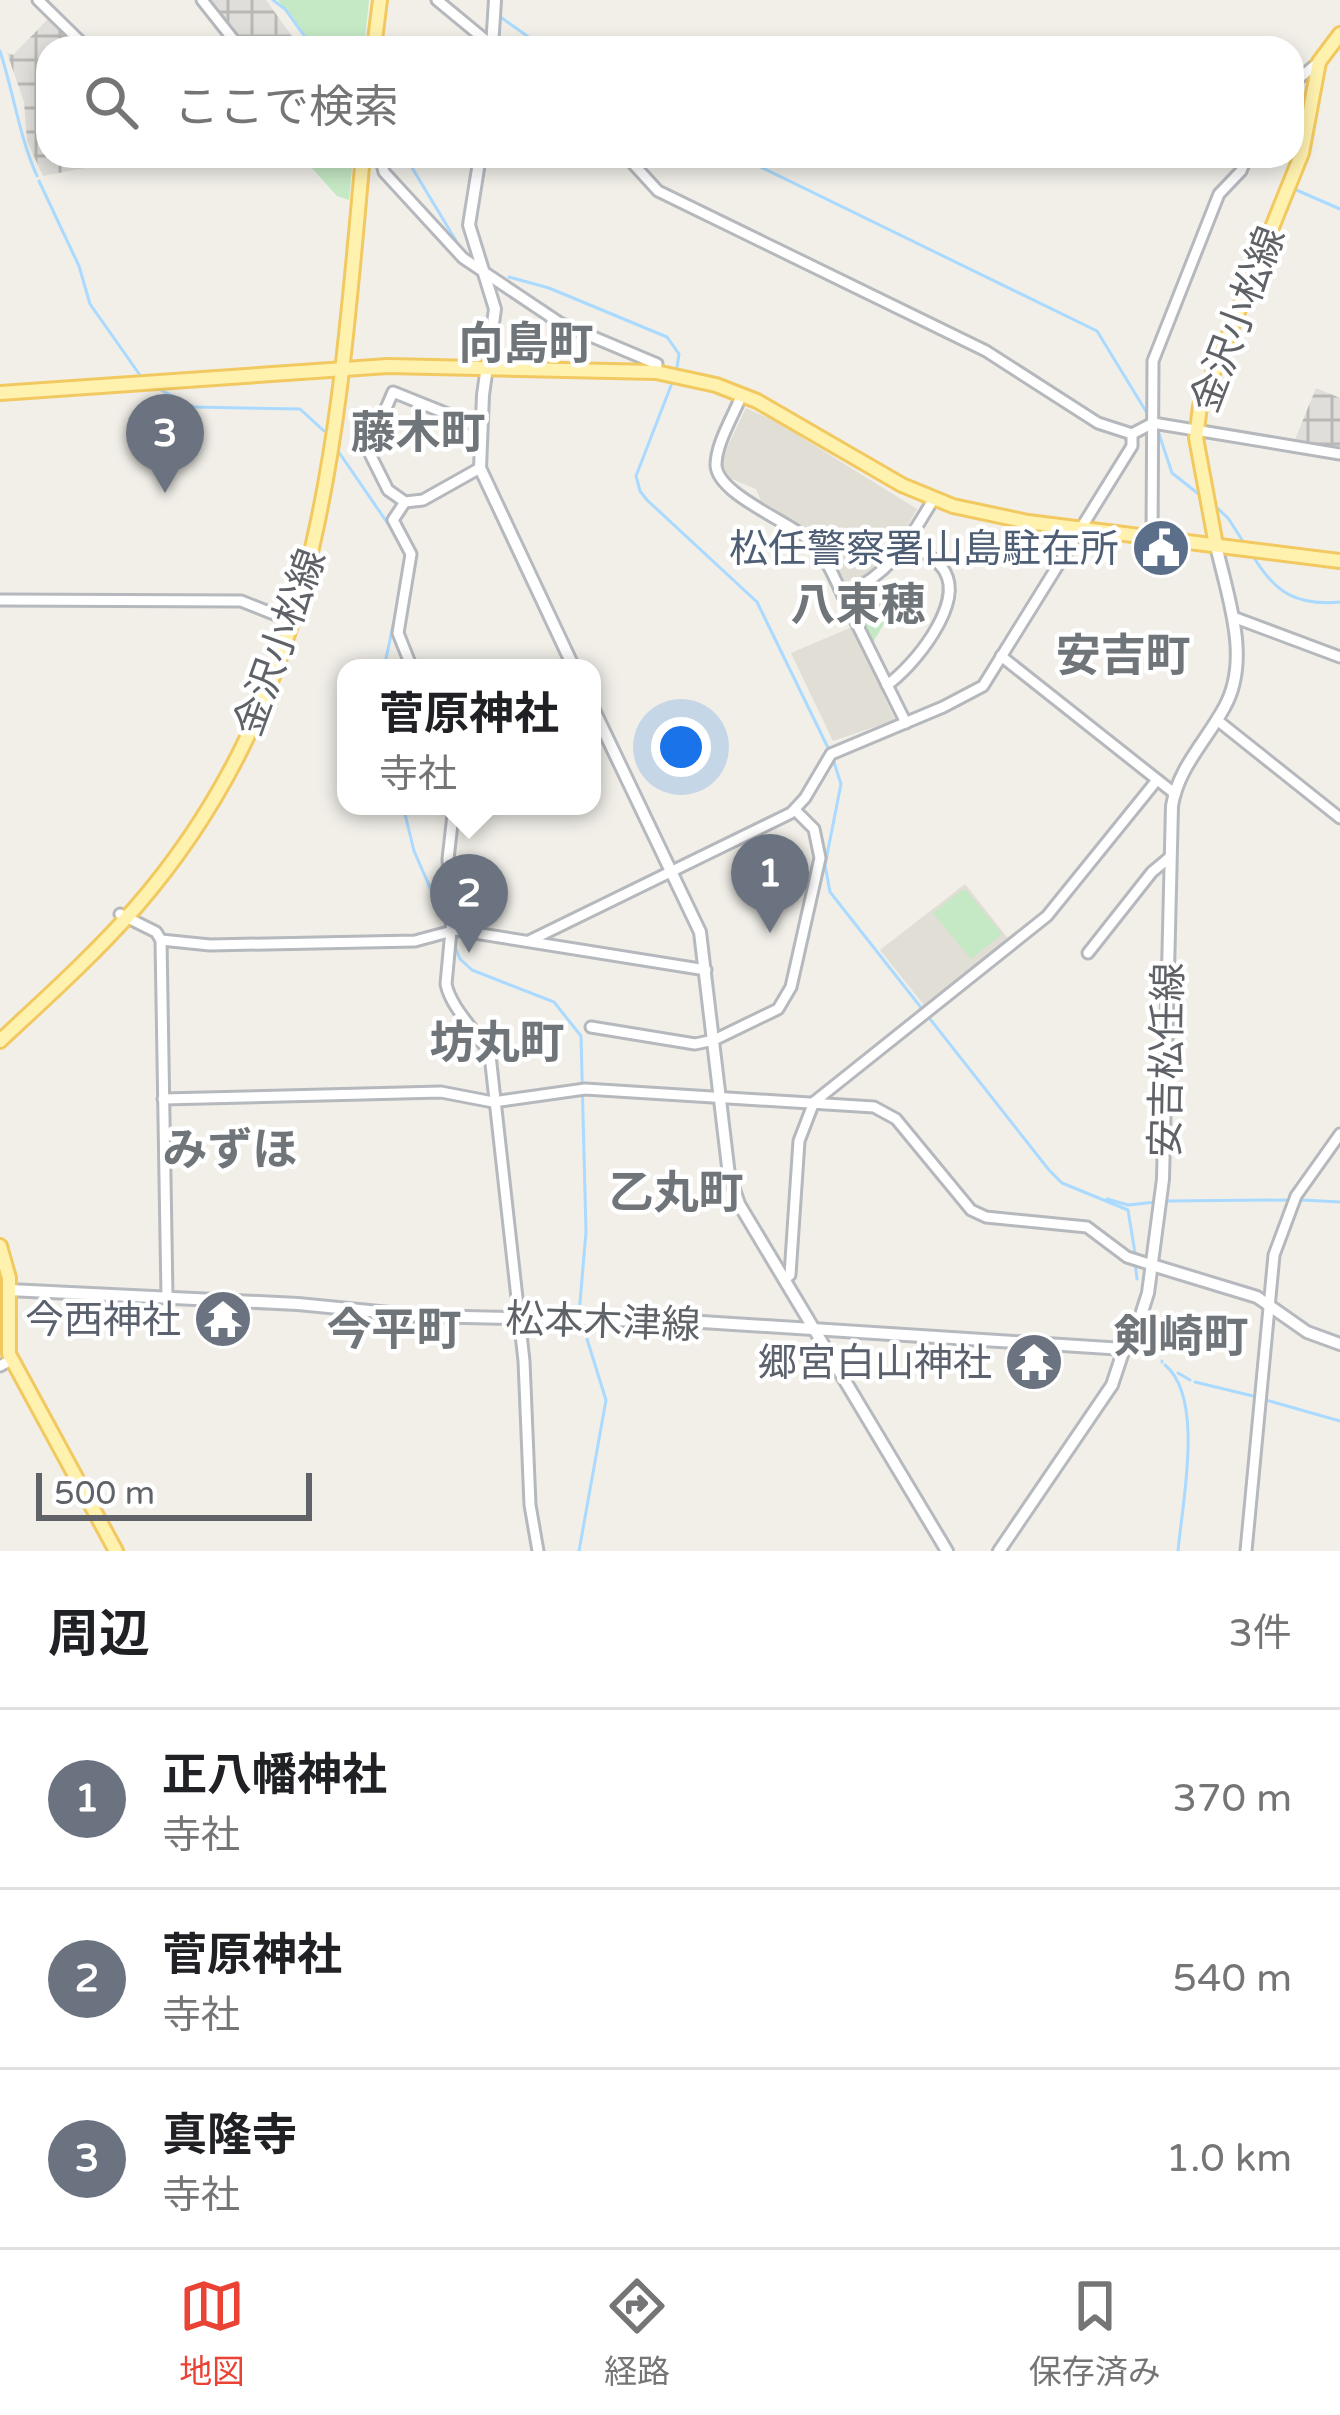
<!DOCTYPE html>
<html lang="ja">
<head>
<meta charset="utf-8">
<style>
  :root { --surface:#fff; --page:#f6f6f6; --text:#202124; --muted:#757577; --line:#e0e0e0; --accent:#ea4335 }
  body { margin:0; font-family:"Varela Round","Noto Sans JP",sans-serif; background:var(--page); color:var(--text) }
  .scale { position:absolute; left:36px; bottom:30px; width:276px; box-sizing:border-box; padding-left:12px; border:6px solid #5f6368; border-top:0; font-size:33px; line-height:42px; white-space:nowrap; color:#5f6368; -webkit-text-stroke:9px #fff; paint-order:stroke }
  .you { position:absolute; left:681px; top:747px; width:42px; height:42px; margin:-30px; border:9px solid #fff; border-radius:50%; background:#1a73e8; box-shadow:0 0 0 18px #1a73e833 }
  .badge { display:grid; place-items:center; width:78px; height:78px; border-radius:50%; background:var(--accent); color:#fff; font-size:39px; font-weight:700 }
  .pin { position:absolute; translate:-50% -99px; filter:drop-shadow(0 3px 6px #0008) }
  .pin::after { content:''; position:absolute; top:63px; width:42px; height:36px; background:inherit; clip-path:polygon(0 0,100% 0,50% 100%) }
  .popup { position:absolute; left:337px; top:659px; width:264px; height:156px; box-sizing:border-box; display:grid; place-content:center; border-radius:24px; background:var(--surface); filter:drop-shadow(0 3px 9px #0005); font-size:39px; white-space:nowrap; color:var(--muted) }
  .popup b { font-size:45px; color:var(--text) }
  .popup::after { content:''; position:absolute; left:50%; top:100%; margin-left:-24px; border:24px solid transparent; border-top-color:var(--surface) }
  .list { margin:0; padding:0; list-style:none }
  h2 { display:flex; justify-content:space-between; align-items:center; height:156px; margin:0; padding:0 48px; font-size:51px }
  h2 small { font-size:39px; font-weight:400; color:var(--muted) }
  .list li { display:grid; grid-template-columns:78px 1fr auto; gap:36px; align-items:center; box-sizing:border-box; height:180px; padding:0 48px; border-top:3px solid var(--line) }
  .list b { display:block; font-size:45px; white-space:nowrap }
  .list p { margin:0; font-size:39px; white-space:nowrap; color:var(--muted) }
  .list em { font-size:39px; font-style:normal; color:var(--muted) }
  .icon { flex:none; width:66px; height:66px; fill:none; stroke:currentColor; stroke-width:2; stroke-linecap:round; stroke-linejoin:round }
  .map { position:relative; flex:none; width:1340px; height:1551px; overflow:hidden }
  .search { position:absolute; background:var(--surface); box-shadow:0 6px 18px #0003; left:36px; right:36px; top:36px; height:132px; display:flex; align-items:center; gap:30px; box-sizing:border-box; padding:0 42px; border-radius:36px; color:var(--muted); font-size:45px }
  .sheet { height:696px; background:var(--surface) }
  nav { display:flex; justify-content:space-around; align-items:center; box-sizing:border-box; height:168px; border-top:3px solid var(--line); background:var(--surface); font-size:33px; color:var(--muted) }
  nav a { display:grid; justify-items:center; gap:6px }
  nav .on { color:var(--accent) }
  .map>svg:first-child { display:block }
  .industrial { fill:url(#industrial-grid) }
  .education { fill:#e1ded6 }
  .green { fill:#c5e8c5 }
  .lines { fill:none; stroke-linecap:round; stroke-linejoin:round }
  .stream { stroke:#aadaff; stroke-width:3 }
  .tertiary-casing { stroke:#b5b8bc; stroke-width:15 }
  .secondary-casing { stroke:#b6babf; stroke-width:16 }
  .primary-casing { stroke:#f2c960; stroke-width:18 }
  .tertiary { stroke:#fff; stroke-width:9 }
  .secondary { stroke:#fff; stroke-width:10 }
  .primary { stroke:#fff2af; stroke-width:12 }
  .labels { text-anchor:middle; stroke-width:9; stroke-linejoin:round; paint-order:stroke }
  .street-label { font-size:39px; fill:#5f6368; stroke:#fff }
  .service-label { font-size:39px; fill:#4e5e75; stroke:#fff; text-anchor:end }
  .worship-label { font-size:39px; fill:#5b616d; stroke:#fff; text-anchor:end }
  .quarter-label { font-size:45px; font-weight:bold; fill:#70757a; stroke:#fff }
</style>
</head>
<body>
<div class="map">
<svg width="1340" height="1551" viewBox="0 0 1340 1551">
  <defs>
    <pattern id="industrial-grid" width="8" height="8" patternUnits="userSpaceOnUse" patternTransform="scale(3)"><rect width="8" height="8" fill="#e0deda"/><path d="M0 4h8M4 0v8" fill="none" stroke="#b9b8b5"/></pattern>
  </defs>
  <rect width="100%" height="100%" fill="#f1efe8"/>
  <!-- industrial -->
  <g class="industrial">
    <path d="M205,0H266L299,46L244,48Z"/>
    <path d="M51,16L85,48H48V156H146L43,176L27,141L24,102L7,53L13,55Z"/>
    <path d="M1316,388L1340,398V451L1294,442Z"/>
  </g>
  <!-- education -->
  <g class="education">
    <path d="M746,408L777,422L917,509L887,563L844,586L813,532L761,501L756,489L727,477L721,460Z"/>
    <path d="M852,627L895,720L833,741L791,653Z"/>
    <path d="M965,884L1011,942L927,1009L880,950Z"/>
  </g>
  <!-- green -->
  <g class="green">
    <path d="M278,0H369L364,48H304L309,42Z"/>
    <path d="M301,156H353L349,200L337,196Z"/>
    <path d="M878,584L898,601L873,642L849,598Z"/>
    <path d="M962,890H966L1002,934L971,959L933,913Z"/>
  </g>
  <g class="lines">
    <!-- stream -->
    <g class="stream">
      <path d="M273,0L285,9L313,48"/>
      <path d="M499,16L544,48"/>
      <path d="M0,51C14,94 19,136 37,176"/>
      <path d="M405,156L461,249"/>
      <path d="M738,156L1097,331L1147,413"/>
      <path d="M39,181L79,266L90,304L142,378"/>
      <path d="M1294,189L1340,209"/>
      <path d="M509,277L549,288L667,337L679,354L676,374"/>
      <path d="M672,383L636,476L640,491L647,500L757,602L832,756L841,784L825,865L830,892L1049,1170L1062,1183L1128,1210L1135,1253"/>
      <path d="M157,388L194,407L300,409L324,431"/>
      <path d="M1158,431L1172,473L1200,495"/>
      <path d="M336,448L395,534"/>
      <path d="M1213,504L1228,518L1244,543"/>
      <path d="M1253,556C1275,593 1297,606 1340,602"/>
      <path d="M384,668L401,588"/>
      <path d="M403,806L414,851L447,926"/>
      <path d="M455,947L460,959L472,970L554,1002L581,1036L586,1232L579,1314"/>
      <path d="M1107,1199L1128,1205L1156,1202"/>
      <path d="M1302,1200L1340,1202"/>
      <path d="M1166,1201L1286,1200"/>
      <path d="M1135,1263L1137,1279"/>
      <path d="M1136,1340L1146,1344"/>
      <path d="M1162,1361V1362"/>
      <path d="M1165,1365C1205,1398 1182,1504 1178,1551"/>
      <path d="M1178,1373L1190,1380"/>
      <path d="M1195,1382L1257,1397"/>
      <path d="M1266,1400L1340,1421"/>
      <path d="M579,1551L606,1400L582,1323"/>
    </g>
    <!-- tertiary casing -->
    <g class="tertiary-casing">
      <g id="tertiary">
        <path d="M38,0L87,48"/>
        <path d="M202,0L240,48"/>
        <path d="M437,0L495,48"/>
        <path d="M1292,84L1319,62"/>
        <path d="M380,156L384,172L463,258L560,323L657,364L656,372"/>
        <path d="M626,156L658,191L986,351L1098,423L1132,434L1153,423L1340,454"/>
        <path d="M742,394C734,415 716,443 716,465C717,494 788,521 809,540C825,554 834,577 843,596C893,571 905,546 933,500"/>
        <path d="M480,468L423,500L405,502L388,490L368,450L393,392L480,427"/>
        <path d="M405,502L393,520L411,554L398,633L412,668"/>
        <path d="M1152,538L1153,361L1219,194L1241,171L1247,156"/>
        <path d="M843,596L906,723"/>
        <path d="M0,600L241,601L294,622"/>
        <path d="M1233,617L1340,657"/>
        <path d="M1001,656L1174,793"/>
        <path d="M887,685C913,667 964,605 945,572C937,558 921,551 907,543"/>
        <path d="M1217,720L1340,818"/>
        <path d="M454,806L448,859L452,920L446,984C451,1009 478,1032 490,1055L524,1361L530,1505L538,1551"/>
        <path d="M120,914L156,932L161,940L210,945L415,941L456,930L706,970"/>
        <path d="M161,940L167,1297"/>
        <path d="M529,941L791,813L805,798L831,754L943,707L983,686L1132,446V434"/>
        <path d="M1088,953L1152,872L1170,857"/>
        <path d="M591,1027L695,1044L714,1040L778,1009L791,987L820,858L814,829L795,810"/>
        <path d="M163,1099L441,1092L493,1102L585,1089L874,1107L896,1119L971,1210L986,1217L1087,1227L1127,1257L1152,1265"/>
        <path d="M784,1279L790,1275L799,1141L814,1102L1047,916L1157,780"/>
        <path d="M0,1366L11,1360"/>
        <path d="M1246,1551L1274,1255L1296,1196L1340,1134"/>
      </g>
    </g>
    <!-- secondary casing -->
    <g class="secondary-casing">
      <g id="secondary">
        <path d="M492,48L495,0"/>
        <path d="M480,156L469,225L495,309L483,395L480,468L574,668"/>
        <path d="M592,706L700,932L729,1175L739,1204L947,1551"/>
        <path d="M1152,1265L1257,1297L1307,1332L1340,1344"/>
        <path d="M9,1290L298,1304L420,1316L702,1322L1124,1349"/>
        <path d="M999,1551L1112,1385L1124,1349L1133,1340L1148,1293L1163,1179L1172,806C1178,768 1206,741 1224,708C1252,659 1227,596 1216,545"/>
      </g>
    </g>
    <!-- primary casing -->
    <g class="primary-casing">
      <g id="primary">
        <path d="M374,48L380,0"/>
        <path d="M0,393L388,366L656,372L716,385L757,401L902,485L953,506L1028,522L1340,561"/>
        <path d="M1216,545L1196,438L1200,406L1302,153L1319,62L1340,34"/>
        <path d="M0,1041C46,998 94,955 136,907C325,689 338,429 363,156"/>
        <path d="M0,1246L9,1278V1354L116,1551"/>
      </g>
    </g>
    <!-- tertiary -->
    <use href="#tertiary" class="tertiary"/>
    <!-- secondary -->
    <use href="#secondary" class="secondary"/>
    <!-- primary -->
    <use href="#primary" class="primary"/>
  </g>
  <!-- icons -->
  <defs>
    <g id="civic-disc" transform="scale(3)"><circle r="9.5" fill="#5c6f8a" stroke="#fff"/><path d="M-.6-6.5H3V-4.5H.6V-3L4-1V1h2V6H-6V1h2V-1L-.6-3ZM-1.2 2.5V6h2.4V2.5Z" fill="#fff"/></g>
    <g id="temple-disc" transform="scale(3)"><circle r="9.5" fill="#6b7280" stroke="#fff"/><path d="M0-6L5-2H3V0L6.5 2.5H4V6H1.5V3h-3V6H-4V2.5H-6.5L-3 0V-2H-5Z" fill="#fff"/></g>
  </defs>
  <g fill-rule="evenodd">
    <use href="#civic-disc" x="1161" y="548"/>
    <use href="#temple-disc" x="223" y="1319"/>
    <use href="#temple-disc" x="1034" y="1362"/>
  </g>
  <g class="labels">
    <!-- street labels -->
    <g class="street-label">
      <text transform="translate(1237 319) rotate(-69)" y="14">金沢小松線</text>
      <text transform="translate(279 642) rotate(-70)" y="14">金沢小松線</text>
      <text transform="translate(1166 1060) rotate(-89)" y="14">安吉松任線</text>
      <text transform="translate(603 1321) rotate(2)" y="14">松本木津線</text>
    </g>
    <!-- service labels -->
    <g class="service-label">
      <text x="1119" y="562">松任警察署山島駐在所</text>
    </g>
    <!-- worship labels -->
    <g class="worship-label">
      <text x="181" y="1333">今西神社</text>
      <text x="992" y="1376">郷宮白山神社</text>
    </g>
    <!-- quarter labels -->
    <g class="quarter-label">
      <text x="526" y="359">向島町</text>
      <text x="418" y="448">藤木町</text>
      <text x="858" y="620">八束穂</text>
      <text x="1123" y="671">安吉町</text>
      <text x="497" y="1058">坊丸町</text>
      <text x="230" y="1165">みずほ</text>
      <text x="676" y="1208">乙丸町</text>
      <text x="394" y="1345">今平町</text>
      <text x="1181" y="1352">剣崎町</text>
    </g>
  </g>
</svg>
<div class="scale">500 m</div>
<div class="you"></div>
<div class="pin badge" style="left:770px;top:933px;background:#6b7280">1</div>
<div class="pin badge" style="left:469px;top:953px;background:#6b7280">2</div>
<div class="popup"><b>菅原神社</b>寺社</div>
<div class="pin badge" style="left:165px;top:493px;background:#6b7280">3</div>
<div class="search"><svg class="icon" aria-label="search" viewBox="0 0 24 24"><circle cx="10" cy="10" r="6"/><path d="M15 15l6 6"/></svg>ここで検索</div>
</div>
<section class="sheet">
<h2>周辺<small>3件</small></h2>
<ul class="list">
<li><span class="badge" style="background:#6b7280">1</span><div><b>正八幡神社</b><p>寺社</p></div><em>370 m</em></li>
<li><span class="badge" style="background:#6b7280">2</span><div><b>菅原神社</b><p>寺社</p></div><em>540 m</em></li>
<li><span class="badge" style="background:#6b7280">3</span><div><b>真隆寺</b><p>寺社</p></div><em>1.0 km</em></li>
</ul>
</section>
<nav>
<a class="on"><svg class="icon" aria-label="map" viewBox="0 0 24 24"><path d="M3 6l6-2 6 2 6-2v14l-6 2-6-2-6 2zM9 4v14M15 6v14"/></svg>地図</a>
<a><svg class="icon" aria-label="directions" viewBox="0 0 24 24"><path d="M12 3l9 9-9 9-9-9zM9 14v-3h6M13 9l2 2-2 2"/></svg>経路</a>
<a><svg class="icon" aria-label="saved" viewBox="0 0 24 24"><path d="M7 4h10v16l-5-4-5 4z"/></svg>保存済み</a>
</nav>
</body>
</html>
